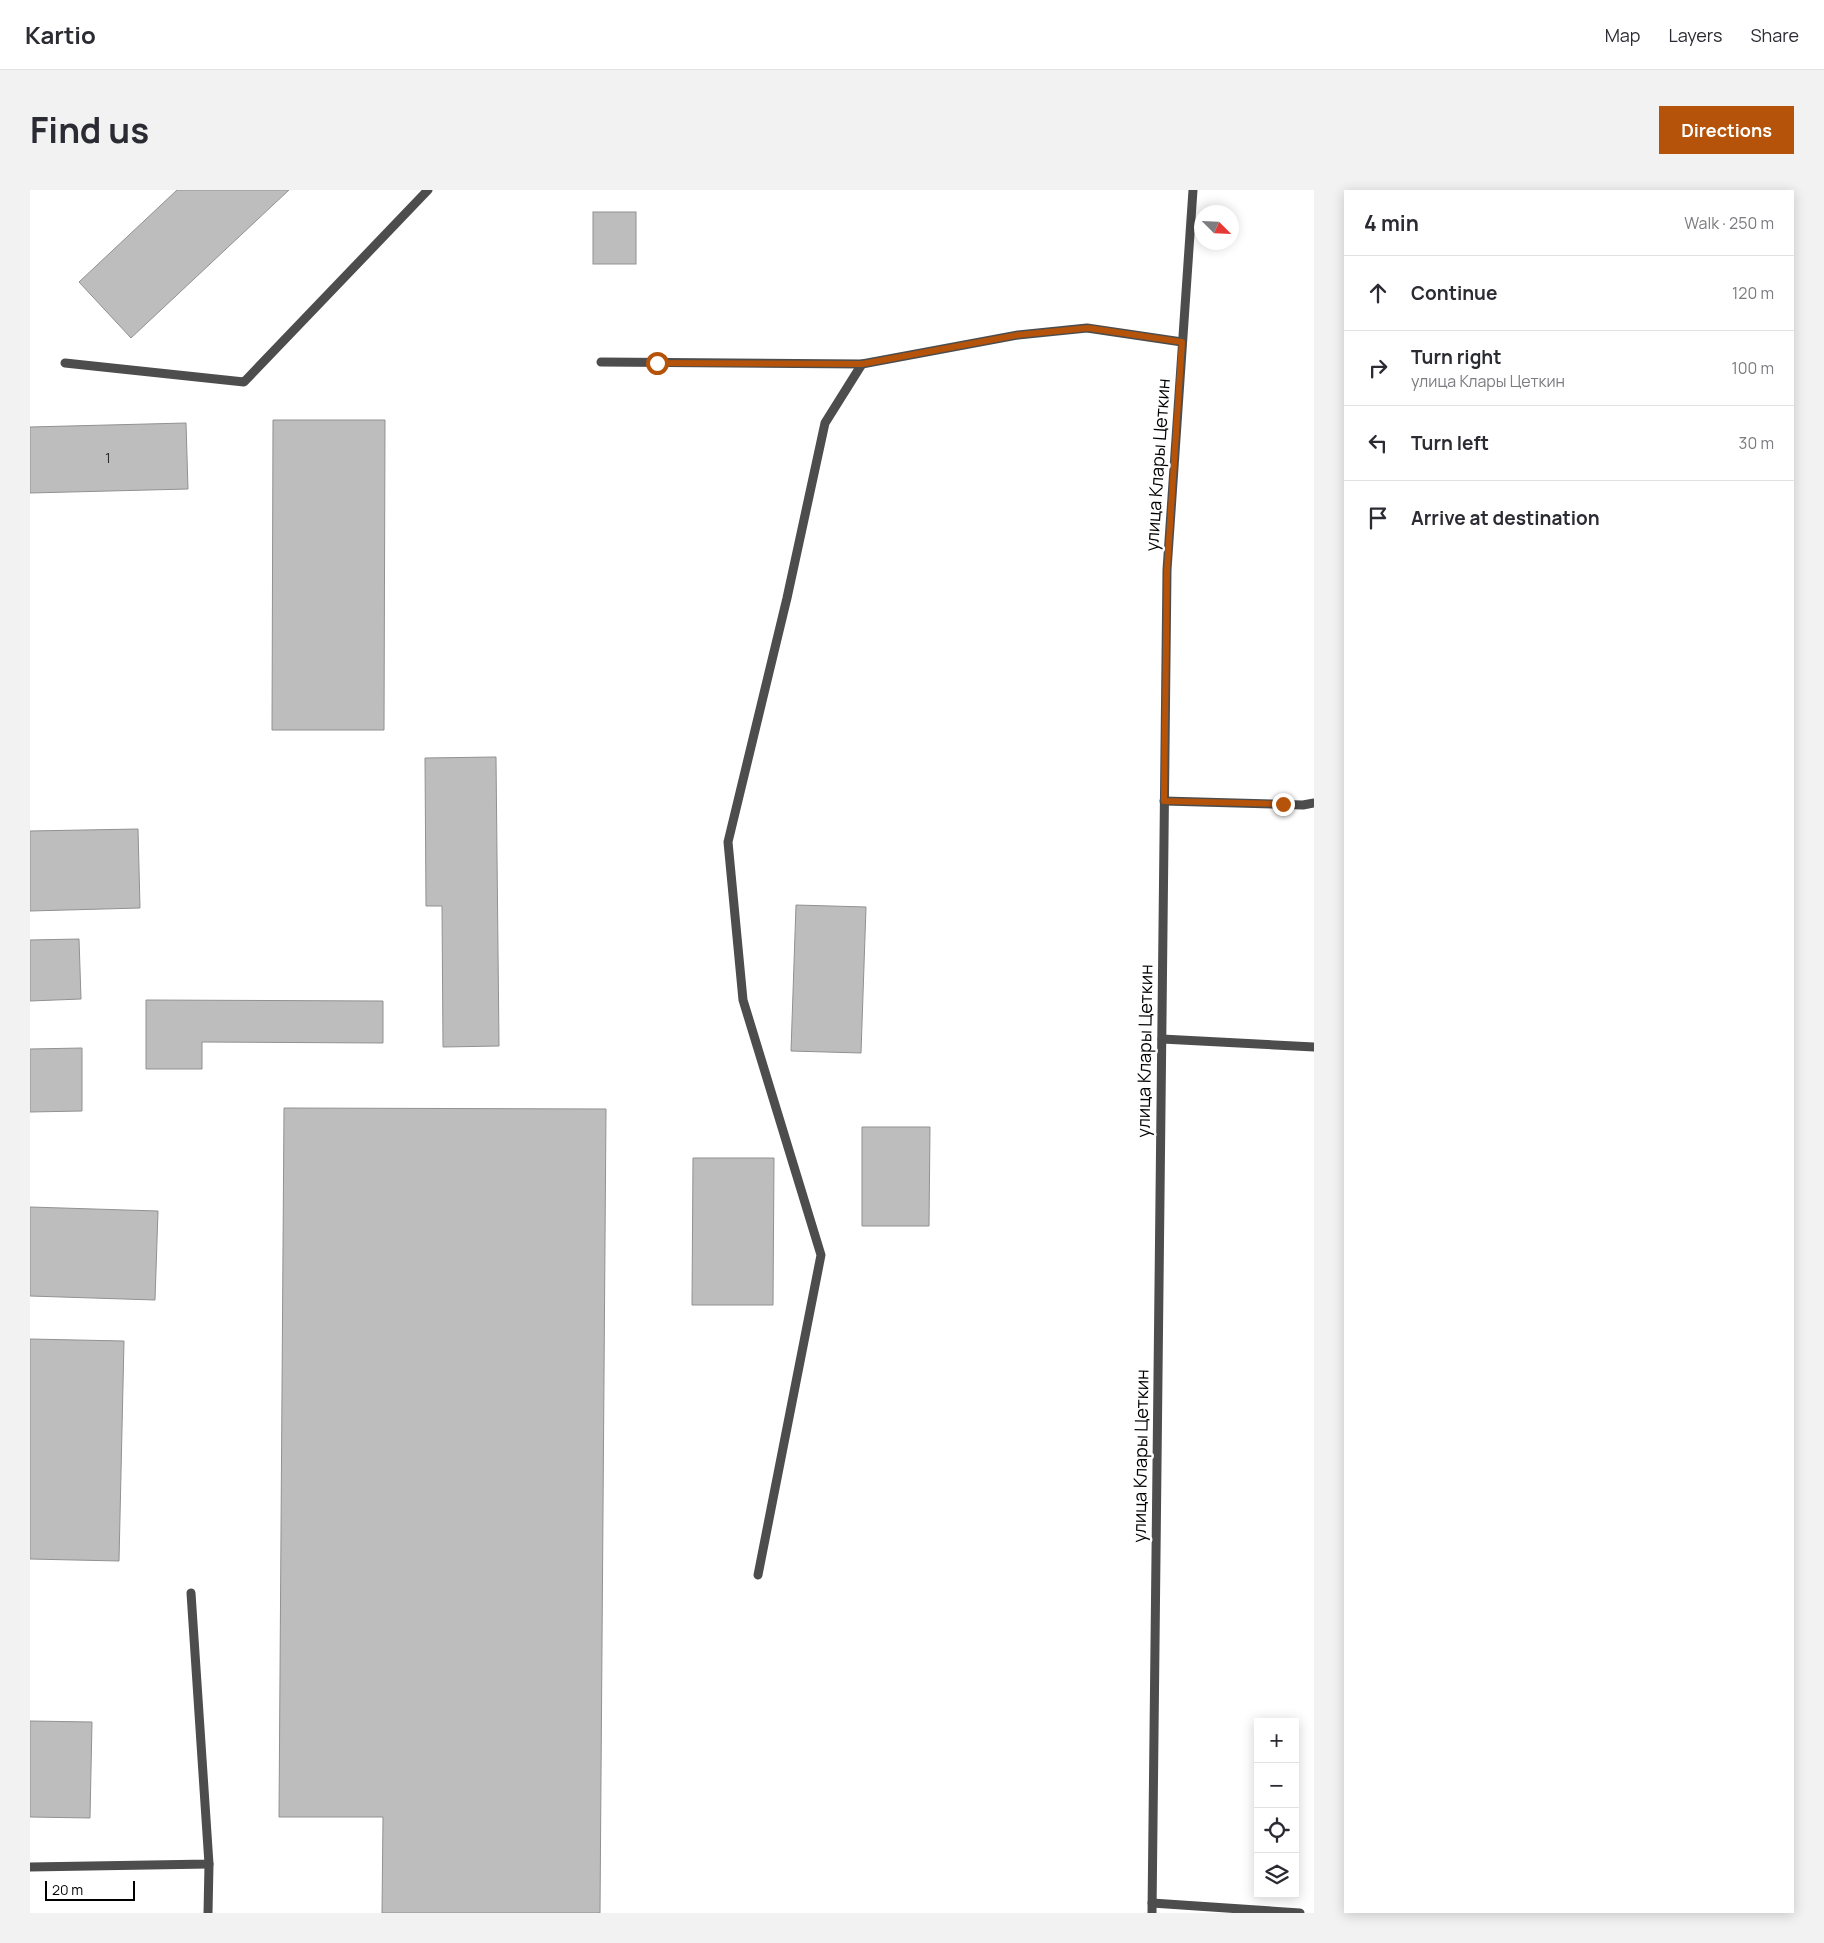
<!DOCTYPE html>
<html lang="en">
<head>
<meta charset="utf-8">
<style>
  :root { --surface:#fff; --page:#f2f2f3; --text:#2b2b33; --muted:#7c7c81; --line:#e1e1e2; --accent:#b45309 }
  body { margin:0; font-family:Manrope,sans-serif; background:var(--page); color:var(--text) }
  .controls { position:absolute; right:15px; bottom:15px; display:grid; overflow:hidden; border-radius:0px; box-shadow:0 2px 12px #0003 }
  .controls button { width:45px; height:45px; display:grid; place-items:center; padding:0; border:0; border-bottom:1px solid var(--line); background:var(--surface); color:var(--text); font:25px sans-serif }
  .compass { position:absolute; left:1164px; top:15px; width:45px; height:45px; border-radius:50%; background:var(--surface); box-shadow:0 2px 12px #0003; rotate:114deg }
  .scale { position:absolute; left:15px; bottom:12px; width:90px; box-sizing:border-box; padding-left:5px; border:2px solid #000; border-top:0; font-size:14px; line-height:18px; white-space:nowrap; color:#000; -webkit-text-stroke:4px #fff; paint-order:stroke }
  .stop { position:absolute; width:15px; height:15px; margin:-11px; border:4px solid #b45309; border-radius:50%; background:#fff }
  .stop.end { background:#b45309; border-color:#fff; box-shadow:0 1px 5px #0008 }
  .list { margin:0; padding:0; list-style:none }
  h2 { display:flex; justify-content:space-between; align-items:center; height:65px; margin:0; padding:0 20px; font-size:21px }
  h2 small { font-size:16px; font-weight:400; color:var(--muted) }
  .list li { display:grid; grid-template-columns:32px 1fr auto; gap:15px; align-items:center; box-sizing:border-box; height:75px; padding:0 20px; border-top:1px solid var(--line) }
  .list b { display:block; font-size:19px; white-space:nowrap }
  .list p { margin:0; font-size:16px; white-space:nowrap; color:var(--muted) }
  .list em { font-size:16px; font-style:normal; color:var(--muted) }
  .icon { flex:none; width:28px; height:28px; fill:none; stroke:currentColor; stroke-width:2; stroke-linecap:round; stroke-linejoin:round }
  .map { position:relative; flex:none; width:1284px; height:1723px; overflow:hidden; border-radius:0px }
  header { display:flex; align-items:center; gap:30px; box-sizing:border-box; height:70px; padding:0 25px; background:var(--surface); border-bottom:1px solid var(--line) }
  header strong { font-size:24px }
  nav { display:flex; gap:28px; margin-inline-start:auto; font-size:18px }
  .intro { display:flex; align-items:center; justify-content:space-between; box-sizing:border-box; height:120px; padding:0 30px }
  h1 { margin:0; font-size:35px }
  .button { padding:12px 22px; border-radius:0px; background:var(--accent); color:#fff; font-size:18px; font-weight:700 }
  main { display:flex; gap:30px; padding:0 30px }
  aside { flex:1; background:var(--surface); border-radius:0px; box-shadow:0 2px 12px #0003 }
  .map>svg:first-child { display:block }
  .building { fill:#bdbdbd; stroke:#919191 }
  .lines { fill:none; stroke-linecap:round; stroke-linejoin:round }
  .minor { stroke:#4d4d4d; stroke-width:9 }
  .route { stroke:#b45309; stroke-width:6 }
  .labels { text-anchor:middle; stroke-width:5; stroke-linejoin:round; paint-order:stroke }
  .number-label { font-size:15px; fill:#2f2f2f }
  .street-label { font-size:18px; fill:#000; stroke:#fff }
</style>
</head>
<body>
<header>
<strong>Kartio</strong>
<nav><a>Map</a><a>Layers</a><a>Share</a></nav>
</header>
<div class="intro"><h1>Find us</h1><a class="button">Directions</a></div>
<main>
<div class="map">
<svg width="1284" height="1723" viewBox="0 0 1284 1723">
  <rect width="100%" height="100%" fill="#fff"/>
  <!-- building -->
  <g class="building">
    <path d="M147,0H259L101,148L49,92Z"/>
    <rect x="563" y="22" width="43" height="52"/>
    <path d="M243,230H355L354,540H242Z"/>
    <path d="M156,233L158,299L0,303V237Z"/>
    <path d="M466,567L469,856L413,857L412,716H396L395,568Z"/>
    <path d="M108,639L110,718L0,721V641Z"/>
    <path d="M766,715L836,717L831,863L761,861Z"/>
    <path d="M49,749L51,809L0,811V750Z"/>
    <path d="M116,810L353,811V853L172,852V879H116Z"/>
    <path d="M52,858V921L0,922V859Z"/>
    <path d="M254,918L576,919L570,1723H352L353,1627H249Z"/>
    <path d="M832,937H900L899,1036H832Z"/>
    <path d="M663,968H744L743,1115H662Z"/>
    <path d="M0,1017L128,1021L125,1110L0,1106Z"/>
    <path d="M0,1149L94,1151L89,1371L0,1369Z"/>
    <path d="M0,1531L62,1532L60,1628L0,1627Z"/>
  </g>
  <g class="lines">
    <!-- minor -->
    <g class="minor">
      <path d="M571,172L832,174L988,145L1057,138L1152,152"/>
      <path d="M35,173L214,192L398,0"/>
      <path d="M1134,611L1273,615L1284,613"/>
      <path d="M1132,849L1284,857"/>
      <path d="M728,1385L791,1065L713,810L698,652L757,408L795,233L832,174"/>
      <path d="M0,1677L179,1674L161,1403"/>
      <path d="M1122,1713L1270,1723"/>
      <path d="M178,1723L179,1674"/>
      <path d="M1122,1723L1137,380L1163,0"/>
    </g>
  </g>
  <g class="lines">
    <!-- route -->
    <path class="route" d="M627,173L832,174L988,145L1058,138L1152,152L1137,380L1134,611L1253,614"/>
  </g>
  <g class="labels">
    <!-- number labels -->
    <g class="number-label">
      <text x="78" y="273">1</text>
    </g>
    <!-- street labels -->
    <g class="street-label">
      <text transform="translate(1128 275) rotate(-86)" y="6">улица Клары Цеткин</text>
      <text transform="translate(1115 861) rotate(-89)" y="6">улица Клары Цеткин</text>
      <text transform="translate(1111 1266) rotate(-89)" y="6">улица Клары Цеткин</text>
    </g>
  </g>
</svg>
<div class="controls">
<button>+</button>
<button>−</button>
<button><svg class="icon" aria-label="locate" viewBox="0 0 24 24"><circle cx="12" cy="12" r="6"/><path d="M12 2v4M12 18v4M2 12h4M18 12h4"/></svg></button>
<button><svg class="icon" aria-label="layers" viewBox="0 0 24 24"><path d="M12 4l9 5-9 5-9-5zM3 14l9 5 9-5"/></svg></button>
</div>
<svg class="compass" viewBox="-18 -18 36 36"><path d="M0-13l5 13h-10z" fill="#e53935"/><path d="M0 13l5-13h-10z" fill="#7c7c81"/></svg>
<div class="scale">20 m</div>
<div class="stop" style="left:627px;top:173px"></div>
<div class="stop end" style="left:1253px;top:614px"></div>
</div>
<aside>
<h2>4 min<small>Walk · 250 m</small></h2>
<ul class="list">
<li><svg class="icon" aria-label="ahead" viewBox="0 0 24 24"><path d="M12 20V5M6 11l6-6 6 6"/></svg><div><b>Continue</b></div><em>120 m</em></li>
<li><svg class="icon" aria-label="right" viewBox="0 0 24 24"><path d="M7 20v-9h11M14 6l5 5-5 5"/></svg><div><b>Turn right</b><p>улица Клары Цеткин</p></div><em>100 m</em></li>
<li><svg class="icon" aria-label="left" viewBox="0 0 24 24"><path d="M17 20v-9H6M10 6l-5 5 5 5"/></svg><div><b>Turn left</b></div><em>30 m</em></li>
<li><svg class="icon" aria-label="arrive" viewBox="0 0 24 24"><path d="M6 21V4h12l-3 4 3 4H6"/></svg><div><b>Arrive at destination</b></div></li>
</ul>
</aside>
</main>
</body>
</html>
